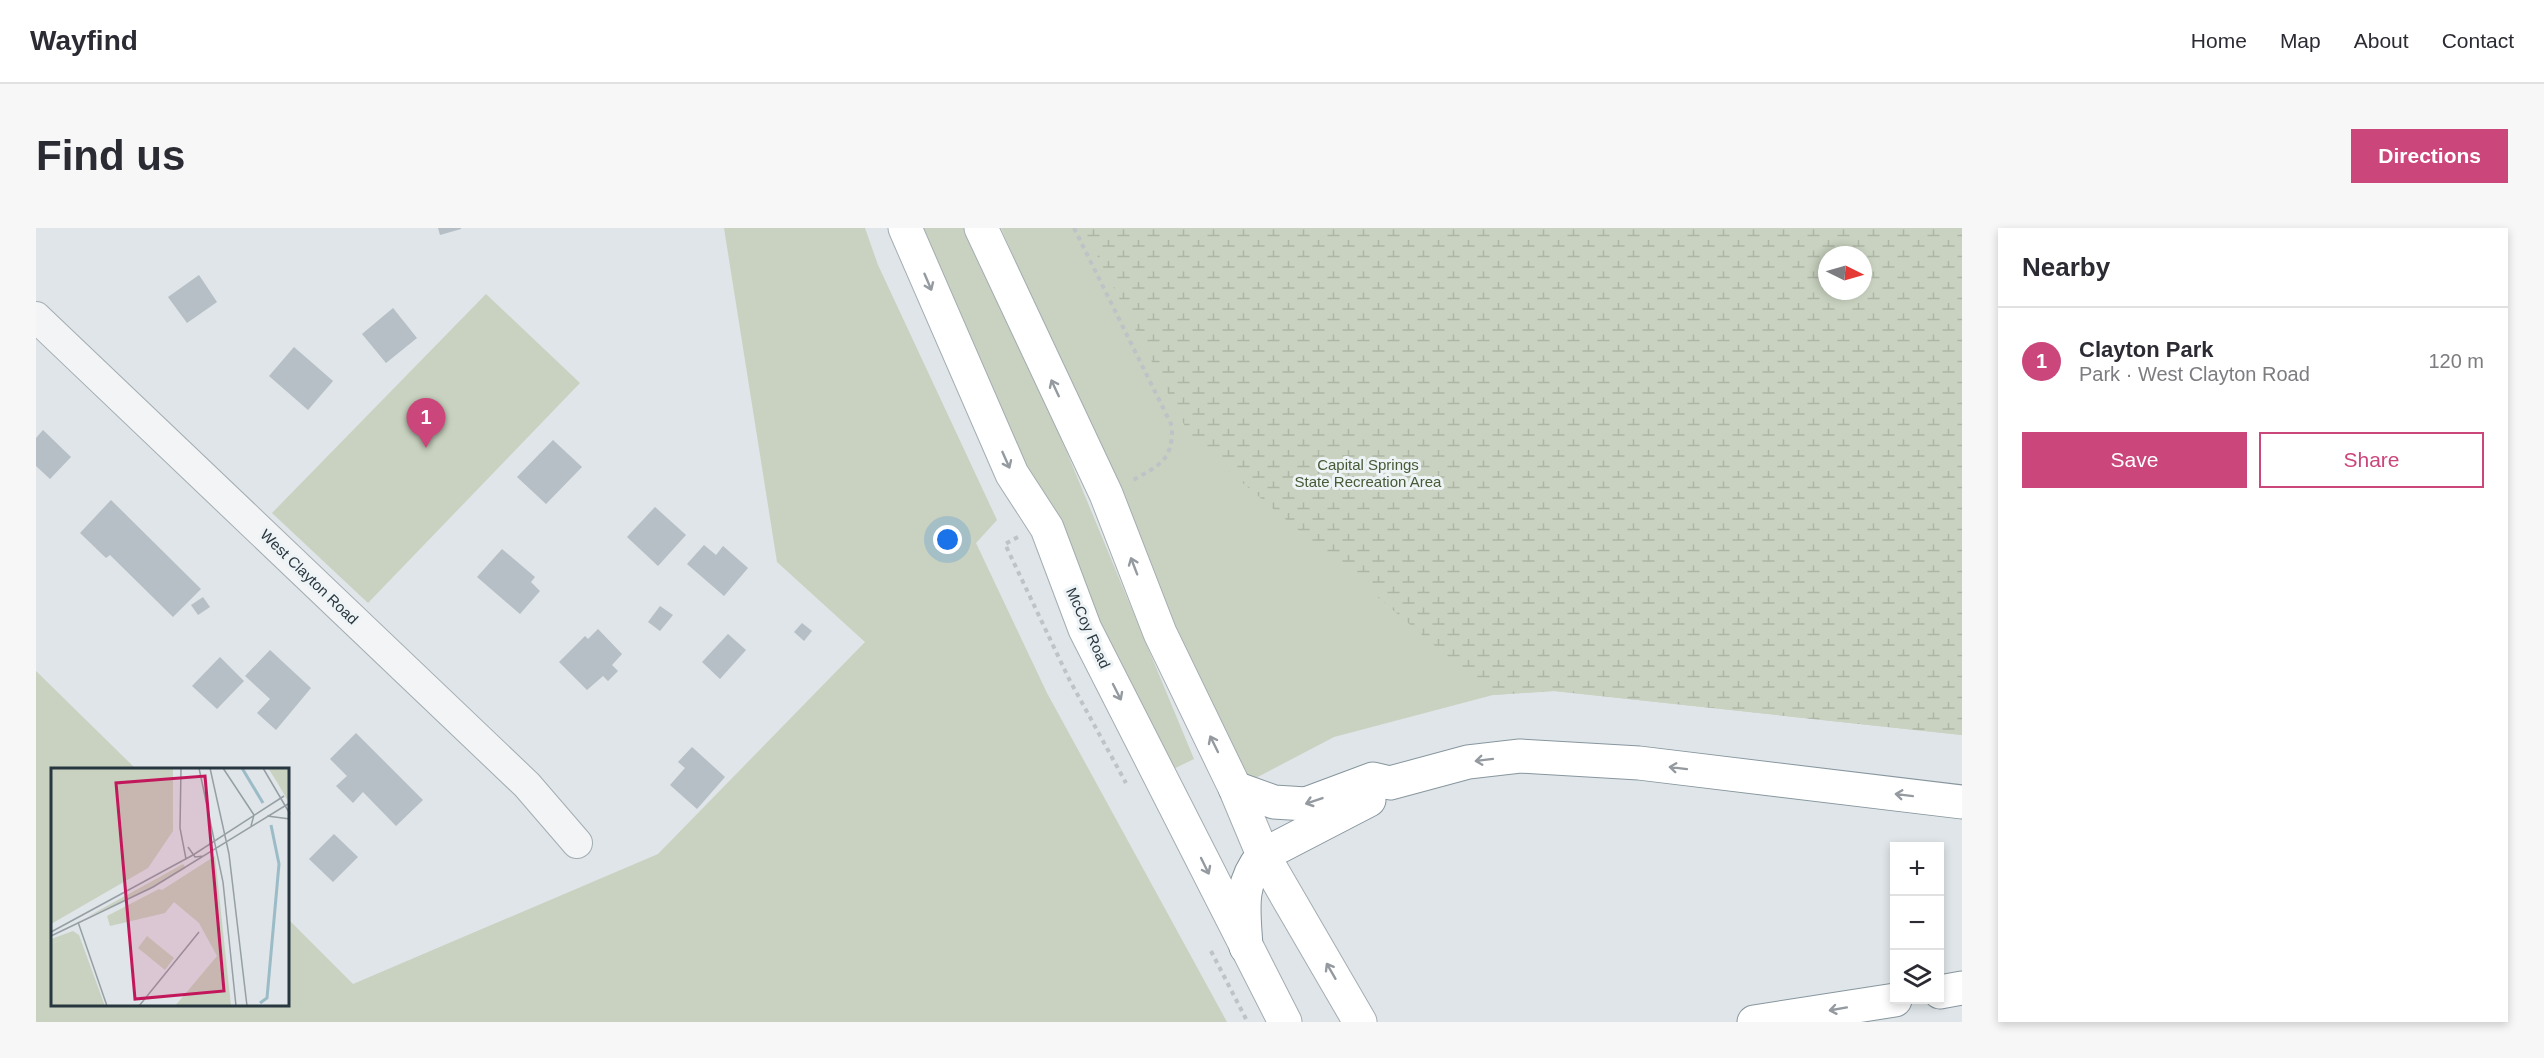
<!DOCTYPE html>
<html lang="en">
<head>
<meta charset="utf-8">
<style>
  :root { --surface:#fff; --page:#f7f7f7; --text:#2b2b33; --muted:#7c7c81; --line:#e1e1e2; --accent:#cb467b }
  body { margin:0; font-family:Arial,sans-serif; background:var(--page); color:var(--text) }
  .controls { position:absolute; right:18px; bottom:18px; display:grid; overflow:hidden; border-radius:0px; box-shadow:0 3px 9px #0003 }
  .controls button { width:54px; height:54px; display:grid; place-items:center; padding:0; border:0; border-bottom:2px solid var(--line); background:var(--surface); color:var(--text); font:30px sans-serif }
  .compass { position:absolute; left:1782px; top:18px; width:54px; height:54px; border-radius:50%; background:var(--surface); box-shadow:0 3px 9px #0003; rotate:95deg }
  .you { position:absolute; left:912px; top:312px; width:21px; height:21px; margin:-15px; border:4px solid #fff; border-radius:50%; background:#1a73e8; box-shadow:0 0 0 9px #1a73e833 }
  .badge { display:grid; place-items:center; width:39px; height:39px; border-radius:50%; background:var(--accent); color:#fff; font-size:20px; font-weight:700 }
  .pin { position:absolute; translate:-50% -50px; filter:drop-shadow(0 2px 3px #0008) }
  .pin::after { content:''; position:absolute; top:32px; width:21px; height:18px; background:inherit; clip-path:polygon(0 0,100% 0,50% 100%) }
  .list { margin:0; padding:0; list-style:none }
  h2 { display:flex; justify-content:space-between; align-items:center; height:78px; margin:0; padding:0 24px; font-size:26px }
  h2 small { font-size:20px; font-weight:400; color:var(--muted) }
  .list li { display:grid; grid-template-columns:39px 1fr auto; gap:18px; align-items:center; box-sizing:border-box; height:108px; padding:0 24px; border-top:2px solid var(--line) }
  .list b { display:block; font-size:22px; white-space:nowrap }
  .list p { margin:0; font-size:20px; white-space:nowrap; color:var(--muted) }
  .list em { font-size:20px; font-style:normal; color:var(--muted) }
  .actions { display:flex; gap:12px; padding:18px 24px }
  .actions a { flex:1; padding:14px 0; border:2px solid var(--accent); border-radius:0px; text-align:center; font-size:21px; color:var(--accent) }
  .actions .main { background:var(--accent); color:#fff }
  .icon { flex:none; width:33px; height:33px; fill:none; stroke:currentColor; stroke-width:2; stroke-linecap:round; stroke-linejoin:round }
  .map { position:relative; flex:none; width:1926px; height:794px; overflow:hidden; border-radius:0px }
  header { display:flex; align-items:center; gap:36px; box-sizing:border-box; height:84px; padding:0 30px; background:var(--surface); border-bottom:2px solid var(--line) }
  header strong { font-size:28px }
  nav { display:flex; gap:33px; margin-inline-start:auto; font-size:21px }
  .intro { display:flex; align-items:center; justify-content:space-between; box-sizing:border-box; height:144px; padding:0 36px }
  h1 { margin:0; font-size:42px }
  .button { padding:15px 27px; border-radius:0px; background:var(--accent); color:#fff; font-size:21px; font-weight:700 }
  main { display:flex; gap:36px; padding:0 36px }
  aside { flex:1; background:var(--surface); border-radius:0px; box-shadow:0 3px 9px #0003 }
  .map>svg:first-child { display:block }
  .green { fill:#c9d2c0; fill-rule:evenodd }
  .wetland { fill:url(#wetland-marsh); fill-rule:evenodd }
  .building { fill:#b6bfc5 }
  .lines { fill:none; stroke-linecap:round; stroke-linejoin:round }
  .street-casing { stroke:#a4adb2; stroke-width:32 }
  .secondary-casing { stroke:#a4adb2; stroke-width:35 }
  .highway-casing { stroke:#87969e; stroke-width:35 }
  .path { stroke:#bdc3c6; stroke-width:4; stroke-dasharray:4.5 4.5; stroke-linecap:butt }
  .street { stroke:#f2f4f6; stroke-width:30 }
  .secondary { stroke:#fff; stroke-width:33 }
  .highway { stroke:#fff; stroke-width:33 }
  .oneway { stroke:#949a9f }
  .labels { text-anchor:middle; stroke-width:6; stroke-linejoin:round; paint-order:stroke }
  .park-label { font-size:15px; fill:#465a36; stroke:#eef3f6 }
  .street-label { font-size:15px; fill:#28363f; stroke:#eef3f6 }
  .inset-river { fill:none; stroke:#9bbbc7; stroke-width:3 }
  .inset-road { fill:none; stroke:#969fa4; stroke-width:1.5 }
  .view { fill:#c2185b; fill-opacity:0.15; stroke:#c2185b; stroke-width:3 }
  .inset-edge { fill:none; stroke:#28363f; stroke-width:3 }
</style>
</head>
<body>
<header>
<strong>Wayfind</strong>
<nav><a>Home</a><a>Map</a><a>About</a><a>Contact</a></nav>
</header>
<div class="intro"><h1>Find us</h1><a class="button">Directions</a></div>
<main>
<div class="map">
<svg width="1926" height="794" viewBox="0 0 1926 794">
  <defs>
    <pattern id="wetland-marsh" width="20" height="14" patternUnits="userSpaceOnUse" patternTransform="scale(1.5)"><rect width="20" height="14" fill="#c9d2c0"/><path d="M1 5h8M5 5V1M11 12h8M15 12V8" fill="none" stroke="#adb5a6"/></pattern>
  </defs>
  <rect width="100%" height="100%" fill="#dfe5e8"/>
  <!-- green -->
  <g class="green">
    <path d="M688,0H829L842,37L961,292L940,315L1011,465L1191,794H0V443L101,542H16V778H252V691L317,756L622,626L829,414L741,334Z"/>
    <path d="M870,0H931L974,87L1158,531L1123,548Z"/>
    <path d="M965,0H1926V507L1518,463L1457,467L1298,509L1214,553L1202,543ZM1791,27H1827V63H1791Z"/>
    <path d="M450,66L544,155L332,375L236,285Z"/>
  </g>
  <!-- wetland -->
  <path class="wetland" d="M1047,0H1926V507L1518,463L1457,467L1156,212ZM1791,27H1827V63H1791Z"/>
  <!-- building -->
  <g class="building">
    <path d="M402,0H425V1L404,7Z"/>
    <path d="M163,47L181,74L151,95L132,69Z"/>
    <path d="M357,80L381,110L350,135L326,106Z"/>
    <path d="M258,119L297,153L272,182L233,148Z"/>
    <path d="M7,202L35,229L14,251L0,238V210Z"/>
    <path d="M517,212L546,239L510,276L481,249Z"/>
    <path d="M75,272L165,361L137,389L74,327L70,330L44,305Z"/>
    <path d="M619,279L650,307L622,338L591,309Z"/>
    <path d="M668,317L680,327L687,318L712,340L688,368L651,336Z"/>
    <path d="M466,321L499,349L495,354L504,363L484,386L441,349Z"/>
    <path d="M167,369L174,379L162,387L155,377Z"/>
    <path d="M624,378L637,387L624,403L612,394Z"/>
    <path d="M766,395L776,403L768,413L758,404Z"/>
    <path d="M562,401L586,426L576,437L582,443L572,453L567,448L551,462L523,434L549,408L552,411Z"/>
    <path d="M692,406L710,422L684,451L666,434Z"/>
    <path d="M234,422L275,460L240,502L221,485L234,471L209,448Z"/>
    <path d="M184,429L208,453L181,481L156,458Z"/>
    <path d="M320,505L387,572L360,598L327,564L317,575L300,558L311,548L294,531Z"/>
    <path d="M656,519L689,549L661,581L634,557L649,540L642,534Z"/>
    <path d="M298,606L322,629L297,654L273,631Z"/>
  </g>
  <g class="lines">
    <!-- street casing -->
    <g class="street-casing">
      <path id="street" d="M0,89L491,557L541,615"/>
    </g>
    <!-- secondary casing -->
    <g class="secondary-casing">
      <g id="secondary">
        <path d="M869,0L976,246L1011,300L1049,401L1249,794"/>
        <path d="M945,0L1070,266L1124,405L1199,560L1227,627L1324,794"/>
      </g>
    </g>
    <!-- highway casing -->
    <g class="highway-casing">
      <g id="highway">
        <path d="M1199,560L1238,574L1270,576L1337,551L1354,555L1432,534L1484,528L1603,535L1926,574"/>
        <path d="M1210,719C1208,682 1202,657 1227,627L1333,572"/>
        <path d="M1904,764L1926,760"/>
        <path d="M1718,794L1859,772"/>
      </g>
    </g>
    <!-- path -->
    <g class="path">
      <path d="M1038,0L1136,198C1137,232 1124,237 1097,252"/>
      <path d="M982,309L969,316L1033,451L1090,555"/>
      <path d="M1175,723L1210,791"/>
    </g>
    <!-- street -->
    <use href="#street" class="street"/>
    <!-- secondary -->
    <use href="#secondary" class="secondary"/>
    <!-- highway -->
    <use href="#highway" class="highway"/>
  </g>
  <!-- one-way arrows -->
  <defs><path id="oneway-shaft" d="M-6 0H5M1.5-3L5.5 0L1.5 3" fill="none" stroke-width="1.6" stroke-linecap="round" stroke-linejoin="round" transform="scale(1.5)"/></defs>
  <g class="oneway">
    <use href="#oneway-shaft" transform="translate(892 54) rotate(67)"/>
    <use href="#oneway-shaft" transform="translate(1019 160) rotate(-115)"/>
    <use href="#oneway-shaft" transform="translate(970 232) rotate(66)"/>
    <use href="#oneway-shaft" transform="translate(1098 338) rotate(-111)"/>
    <use href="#oneway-shaft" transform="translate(1081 464) rotate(63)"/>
    <use href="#oneway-shaft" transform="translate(1178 516) rotate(-116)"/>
    <use href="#oneway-shaft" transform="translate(1448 532) rotate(173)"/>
    <use href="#oneway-shaft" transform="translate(1642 540) rotate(-173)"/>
    <use href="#oneway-shaft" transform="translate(1868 567) rotate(-173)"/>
    <use href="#oneway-shaft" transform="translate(1278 573) rotate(161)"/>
    <use href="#oneway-shaft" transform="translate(1169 638) rotate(64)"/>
    <use href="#oneway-shaft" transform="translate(1295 743) rotate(-120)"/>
    <use href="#oneway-shaft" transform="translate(1802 781) rotate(170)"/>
  </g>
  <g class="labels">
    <!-- park labels -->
    <g class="park-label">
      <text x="1332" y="242">Capital Springs<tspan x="1332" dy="17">State Recreation Area</tspan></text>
    </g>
    <!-- street labels -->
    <g class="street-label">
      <text transform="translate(273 349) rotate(44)" y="5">West Clayton Road</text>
      <text transform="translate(1052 400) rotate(66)" y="5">McCoy Road</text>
    </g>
  </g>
  <!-- overview -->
  <g transform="translate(15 540)">
    <rect width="238" height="238" fill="#dfe5e8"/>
    <path d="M217,0H238V35L226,14ZM164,88L180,238H124L166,188L148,155L123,134L114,145L59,158L56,148L108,121L111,122ZM132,96L135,100L98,122L36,149ZM22,163L28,167L54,238H38L11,172L0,176V171ZM96,168L123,190L114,202L87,180Z" fill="#c9d2c0"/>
    <path d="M11,172L22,175L38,238H0V176Z" fill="#c9d2c0"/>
    <path d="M0,0H122V63L97,100L0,156Z" fill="#c9d2c0"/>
    <path class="inset-river" d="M191,0L212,35M209,235L216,230L228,96L220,57"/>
    <path class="inset-road" d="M130,0L129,60L135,91M148,0L172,114L185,238M159,0L178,86L196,238M172,0L203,47L200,58M212,0L239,46M216,48L239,51M137,79L144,89L153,88M27,154L56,238M0,164L142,87L233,28M0,168L102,119L237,36M88,238L148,164"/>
    <path class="view" d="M154,8L173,223L84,231L65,15Z"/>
    <rect width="238" height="238" class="inset-edge"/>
  </g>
</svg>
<div class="controls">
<button>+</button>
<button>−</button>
<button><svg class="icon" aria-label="layers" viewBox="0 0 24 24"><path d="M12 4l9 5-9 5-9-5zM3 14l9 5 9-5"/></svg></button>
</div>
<svg class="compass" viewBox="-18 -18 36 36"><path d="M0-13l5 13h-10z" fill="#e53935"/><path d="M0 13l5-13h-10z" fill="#7c7c81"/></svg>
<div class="you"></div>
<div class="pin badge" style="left:390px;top:220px">1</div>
</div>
<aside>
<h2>Nearby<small></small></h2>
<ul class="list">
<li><span class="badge">1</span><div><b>Clayton Park</b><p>Park · West Clayton Road</p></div><em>120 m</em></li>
</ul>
<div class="actions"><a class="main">Save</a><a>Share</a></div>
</aside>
</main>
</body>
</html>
